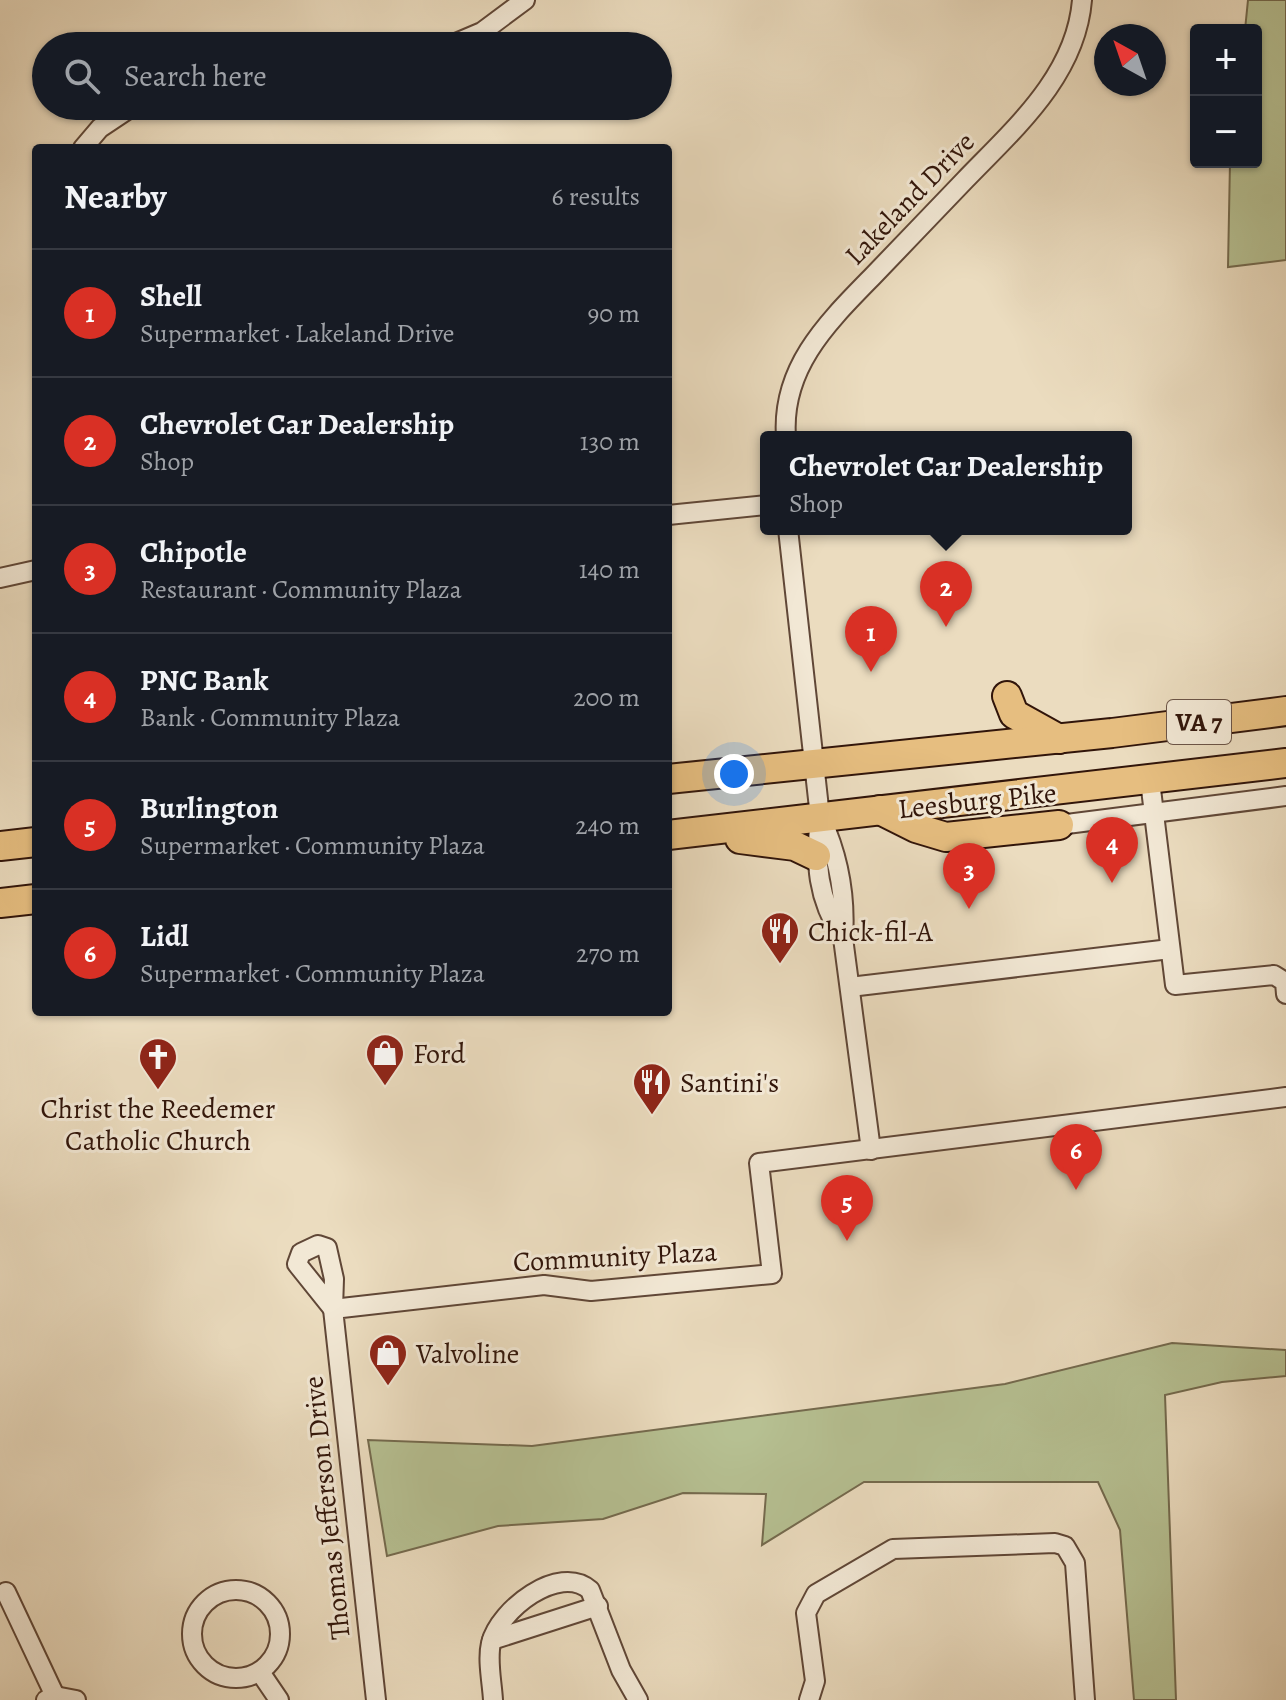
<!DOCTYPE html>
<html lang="en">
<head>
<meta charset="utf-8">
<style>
  :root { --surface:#171b24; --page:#20242c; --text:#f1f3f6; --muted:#9ea1a6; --line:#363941; --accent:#d93025 }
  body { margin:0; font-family:Alegreya,serif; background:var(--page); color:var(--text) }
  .controls { position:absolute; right:24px; top:24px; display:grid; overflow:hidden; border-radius:8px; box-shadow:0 2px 6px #0004 }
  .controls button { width:72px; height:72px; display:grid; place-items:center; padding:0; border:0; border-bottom:2px solid var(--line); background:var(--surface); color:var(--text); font:40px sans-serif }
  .compass { position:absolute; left:1094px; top:24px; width:72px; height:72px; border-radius:50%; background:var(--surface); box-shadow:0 2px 6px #0004; rotate:320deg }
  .you { position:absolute; left:734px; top:774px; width:28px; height:28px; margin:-20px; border:6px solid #fff; border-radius:50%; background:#1a73e8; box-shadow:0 0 0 12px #1a73e833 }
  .badge { display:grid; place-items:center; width:52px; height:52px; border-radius:50%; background:var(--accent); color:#fff; font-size:26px; font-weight:700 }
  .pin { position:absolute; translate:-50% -66px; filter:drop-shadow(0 2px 4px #0008) }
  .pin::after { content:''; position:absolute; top:42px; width:28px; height:24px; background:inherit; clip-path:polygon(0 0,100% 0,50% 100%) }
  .popup { position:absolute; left:760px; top:431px; width:372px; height:104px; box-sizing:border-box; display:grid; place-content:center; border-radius:8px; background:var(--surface); filter:drop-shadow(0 2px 6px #0005); font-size:26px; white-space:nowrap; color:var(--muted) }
  .popup b { font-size:30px; color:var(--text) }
  .popup::after { content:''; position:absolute; left:50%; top:100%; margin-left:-16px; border:16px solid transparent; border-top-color:var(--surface) }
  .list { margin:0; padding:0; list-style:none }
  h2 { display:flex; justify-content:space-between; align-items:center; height:104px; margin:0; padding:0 32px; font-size:34px }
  h2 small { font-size:26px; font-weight:400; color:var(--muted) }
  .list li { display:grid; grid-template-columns:52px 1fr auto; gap:24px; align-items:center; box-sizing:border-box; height:128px; padding:0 32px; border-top:2px solid var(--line) }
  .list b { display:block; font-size:30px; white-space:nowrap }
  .list p { margin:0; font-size:26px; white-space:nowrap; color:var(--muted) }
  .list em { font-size:26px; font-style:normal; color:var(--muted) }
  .icon { flex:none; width:44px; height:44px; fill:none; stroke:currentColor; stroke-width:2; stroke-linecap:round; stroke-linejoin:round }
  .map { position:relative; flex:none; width:1286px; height:1700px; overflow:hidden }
  .search { position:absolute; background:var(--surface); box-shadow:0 2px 6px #0004; left:32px; top:32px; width:640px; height:88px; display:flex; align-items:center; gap:20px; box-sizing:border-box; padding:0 28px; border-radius:44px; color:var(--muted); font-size:30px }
  .panel { position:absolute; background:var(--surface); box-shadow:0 2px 6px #0004; left:32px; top:144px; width:640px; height:872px; border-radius:8px }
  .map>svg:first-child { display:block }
  .green { fill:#b6c092; stroke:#746a4e; stroke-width:2 }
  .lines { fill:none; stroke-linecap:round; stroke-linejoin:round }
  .minor-casing { stroke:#604737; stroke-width:22 }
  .highway-casing { stroke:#31150a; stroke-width:32 }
  .minor { stroke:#f2e8d5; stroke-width:18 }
  .highway { stroke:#e6be80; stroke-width:28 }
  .labels { text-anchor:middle; stroke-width:6; stroke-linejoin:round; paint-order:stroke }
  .shield { fill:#f2e8d5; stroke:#6b5447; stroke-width:2 }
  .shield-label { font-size:26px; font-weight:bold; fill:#31150a }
  .street-label { font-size:28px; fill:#31150a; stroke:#f2e8d5 }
  .poi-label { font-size:28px; fill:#31150a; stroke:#f2e8d5; text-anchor:start }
</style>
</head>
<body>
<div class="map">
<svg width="1286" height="1700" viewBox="0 0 1286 1700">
  <rect width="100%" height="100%" fill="#ebdcbf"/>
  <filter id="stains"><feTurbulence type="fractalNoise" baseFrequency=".0025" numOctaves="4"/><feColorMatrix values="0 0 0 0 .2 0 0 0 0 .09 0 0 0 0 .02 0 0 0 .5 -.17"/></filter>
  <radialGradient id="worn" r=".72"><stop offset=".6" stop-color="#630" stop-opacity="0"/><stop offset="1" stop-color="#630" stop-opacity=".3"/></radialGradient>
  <!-- green -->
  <g class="green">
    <path d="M1248,0H1286V260L1228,267L1230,162H1256V30H1245Z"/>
    <path d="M1172,1343L1286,1350V1376L1222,1382L1165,1395L1176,1700H1134L1120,1530L1098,1482H864L762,1545L766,1494L683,1493L603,1519L498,1526L387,1556L368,1440L532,1446L1005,1384Z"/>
  </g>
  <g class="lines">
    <!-- minor casing -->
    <g class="minor-casing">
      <g id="minor">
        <path d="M449,46L482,32L525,0"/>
        <path d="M83,148L100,128L133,106"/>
        <path d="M786,437C781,368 827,323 872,277C903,245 934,212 965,180C1014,129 1076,76 1082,0"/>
        <path d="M668,515L766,505"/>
        <path d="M788,529L820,817C815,863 817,898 843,938"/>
        <path d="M0,578L36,570"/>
        <path d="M1150,781L1175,985L1274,975L1285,982L1286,994"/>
        <path d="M821,818C839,857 846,895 843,938L871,1150"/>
        <path d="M1059,825L1286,796"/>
        <path d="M850,987L1170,949"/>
        <path d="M318,1245L327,1248L334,1279L333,1309L297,1264L301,1253Z"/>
        <circle cx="236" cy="1634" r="44"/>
        <path d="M6,1592L55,1696"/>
        <path d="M492,1640L598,1606"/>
        <path d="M260,1672L279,1700"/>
        <path d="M46,1700L55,1696L76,1700"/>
        <path d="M376,1700L333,1309L544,1285L591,1291L772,1274L759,1163L1286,1097"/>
        <path d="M493,1700C492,1682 487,1660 491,1643C499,1610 559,1563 590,1590L621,1670L638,1700"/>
        <path d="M809,1700L815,1681L806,1613L816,1594L893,1549L1055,1543L1065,1546L1075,1563L1085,1700"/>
      </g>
    </g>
    <!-- highway casing -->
    <g class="highway-casing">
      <g id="highway">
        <path d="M1007,696L1014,714L1059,739"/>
        <path d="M668,779L1112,733L1286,711"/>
        <path d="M880,810L916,828L946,837L1059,825"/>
        <path d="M668,835L1286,763"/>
        <path d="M740,839L795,846L816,856"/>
        <path d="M0,846L36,842"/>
        <path d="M0,903L36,899"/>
      </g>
    </g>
    <!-- minor -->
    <use href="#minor" class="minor"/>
    <!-- highway -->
    <use href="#highway" class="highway"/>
  </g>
  <!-- icons -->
  <defs>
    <g id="restaurant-pin" transform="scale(2)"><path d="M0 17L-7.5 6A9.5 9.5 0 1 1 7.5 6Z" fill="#8f2418" stroke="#f2e8d5"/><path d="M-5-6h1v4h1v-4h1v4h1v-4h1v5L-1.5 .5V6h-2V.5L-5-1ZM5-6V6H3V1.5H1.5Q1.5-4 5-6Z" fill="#fff"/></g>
    <g id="shop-pin" transform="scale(2)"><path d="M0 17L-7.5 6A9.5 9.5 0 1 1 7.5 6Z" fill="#8f2418" stroke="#f2e8d5"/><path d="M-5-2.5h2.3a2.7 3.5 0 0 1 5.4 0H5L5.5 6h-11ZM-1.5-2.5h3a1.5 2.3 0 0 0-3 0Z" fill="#fff"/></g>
    <g id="church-pin" transform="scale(2)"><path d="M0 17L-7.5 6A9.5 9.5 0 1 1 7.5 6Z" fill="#8f2418" stroke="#f2e8d5"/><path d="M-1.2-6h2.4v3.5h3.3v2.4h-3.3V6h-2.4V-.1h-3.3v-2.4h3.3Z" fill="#fff"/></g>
  </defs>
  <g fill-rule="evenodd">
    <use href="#restaurant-pin" x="780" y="931"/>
    <use href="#shop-pin" x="385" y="1053"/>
    <use href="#church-pin" x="158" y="1057"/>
    <use href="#restaurant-pin" x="652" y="1082"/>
    <use href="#shop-pin" x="388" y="1353"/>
  </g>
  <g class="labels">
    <!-- shield labels -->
    <rect class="shield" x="1167" y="700" width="64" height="44" rx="6"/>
    <g class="shield-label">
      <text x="1199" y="731">VA 7</text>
    </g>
    <!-- street labels -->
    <g class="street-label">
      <text transform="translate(909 198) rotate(-46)" y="10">Lakeland Drive</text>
      <text transform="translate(977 800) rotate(-6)" y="10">Leesburg Pike</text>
      <text transform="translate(615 1256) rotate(-3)" y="10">Community Plaza</text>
      <text transform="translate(326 1508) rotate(-96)" y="10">Thomas Jefferson Drive</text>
    </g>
    <!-- poi labels -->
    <g class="poi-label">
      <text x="808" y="941">Chick-fil-A</text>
      <text x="413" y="1063">Ford</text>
      <text x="680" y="1092">Santini's</text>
      <text x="158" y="1118" text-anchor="middle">Christ the Reedemer<tspan x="158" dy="32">Catholic Church</tspan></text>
      <text x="416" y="1363">Valvoline</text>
    </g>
  </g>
  <rect width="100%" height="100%" filter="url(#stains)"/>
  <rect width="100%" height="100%" fill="url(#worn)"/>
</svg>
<div class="controls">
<button>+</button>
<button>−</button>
</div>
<svg class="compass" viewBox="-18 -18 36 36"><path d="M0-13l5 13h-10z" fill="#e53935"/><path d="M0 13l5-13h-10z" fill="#9ea1a6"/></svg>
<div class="you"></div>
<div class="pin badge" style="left:871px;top:672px">1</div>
<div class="pin badge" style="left:946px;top:627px">2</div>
<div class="popup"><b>Chevrolet Car Dealership</b>Shop</div>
<div class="pin badge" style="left:969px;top:909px">3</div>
<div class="pin badge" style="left:1112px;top:883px">4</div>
<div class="pin badge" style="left:847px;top:1241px">5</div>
<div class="pin badge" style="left:1076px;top:1190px">6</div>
<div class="search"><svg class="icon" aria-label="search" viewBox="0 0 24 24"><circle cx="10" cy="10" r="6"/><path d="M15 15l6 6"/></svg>Search here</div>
<section class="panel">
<h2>Nearby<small>6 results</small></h2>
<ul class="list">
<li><span class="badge">1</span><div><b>Shell</b><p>Supermarket · Lakeland Drive</p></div><em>90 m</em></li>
<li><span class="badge">2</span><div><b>Chevrolet Car Dealership</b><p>Shop</p></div><em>130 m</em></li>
<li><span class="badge">3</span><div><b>Chipotle</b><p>Restaurant · Community Plaza</p></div><em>140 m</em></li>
<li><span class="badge">4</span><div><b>PNC Bank</b><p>Bank · Community Plaza</p></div><em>200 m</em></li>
<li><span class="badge">5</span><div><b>Burlington</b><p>Supermarket · Community Plaza</p></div><em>240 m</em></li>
<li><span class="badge">6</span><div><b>Lidl</b><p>Supermarket · Community Plaza</p></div><em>270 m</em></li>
</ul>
</section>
</div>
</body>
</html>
